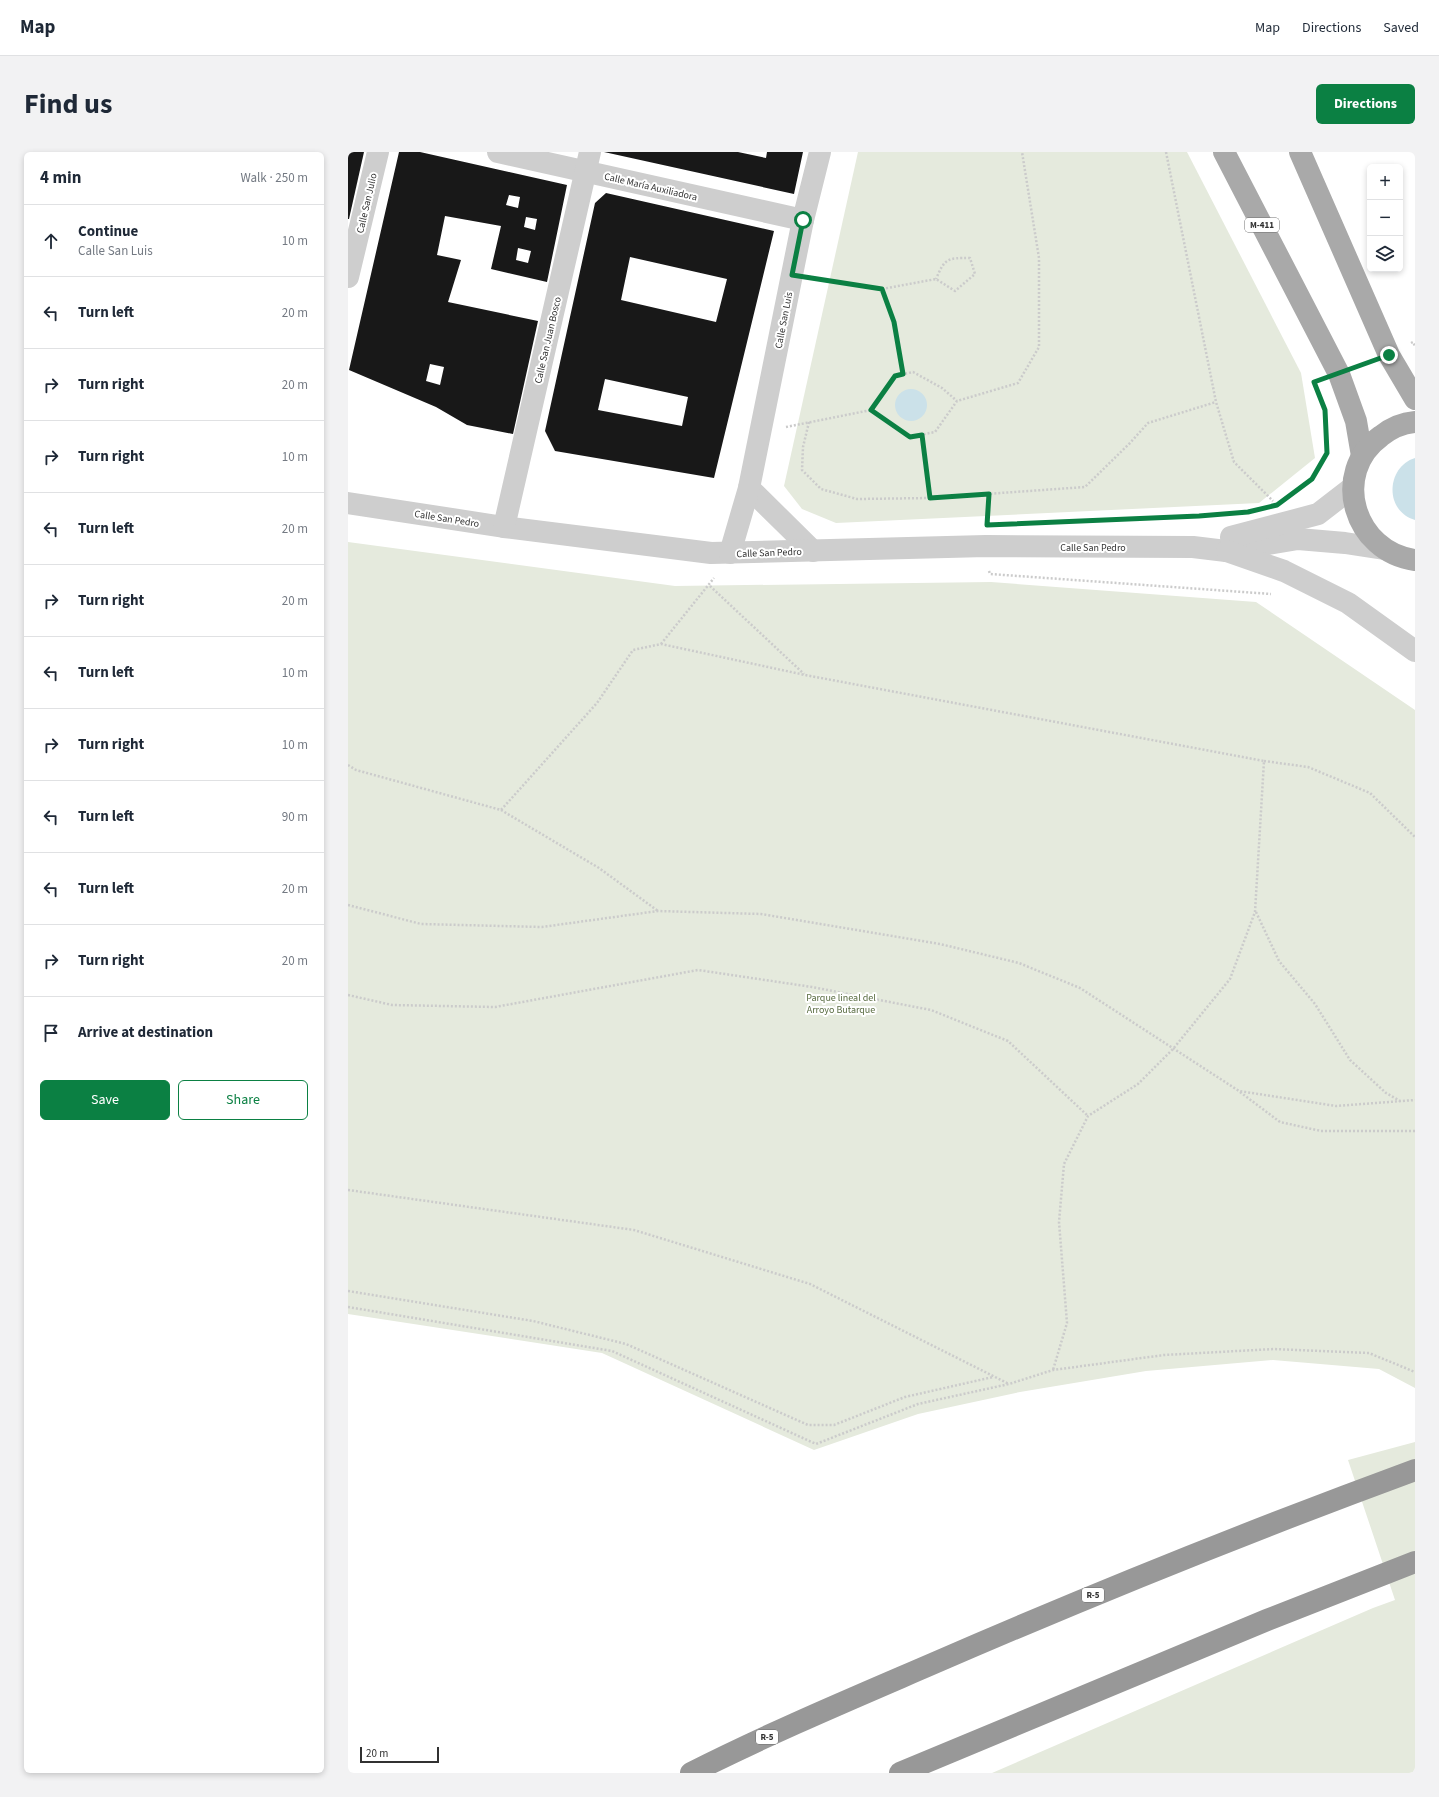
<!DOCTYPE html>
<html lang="en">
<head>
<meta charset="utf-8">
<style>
  :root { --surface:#fff; --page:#f2f2f3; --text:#1f2937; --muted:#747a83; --line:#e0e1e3; --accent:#0b8043 }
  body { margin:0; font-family:"Source Sans 3",sans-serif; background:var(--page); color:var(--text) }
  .controls { position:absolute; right:12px; top:12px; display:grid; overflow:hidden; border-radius:6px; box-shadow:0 2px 6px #0003 }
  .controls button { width:36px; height:36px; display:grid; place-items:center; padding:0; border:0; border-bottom:1px solid var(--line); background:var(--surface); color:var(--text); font:20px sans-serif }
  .scale { position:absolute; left:12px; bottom:10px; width:79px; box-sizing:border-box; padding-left:4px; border:2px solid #313131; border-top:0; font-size:11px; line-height:14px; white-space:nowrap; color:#313131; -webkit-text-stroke:3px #fff; paint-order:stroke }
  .stop { position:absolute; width:12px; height:12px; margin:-9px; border:3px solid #0b8043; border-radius:50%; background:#fff }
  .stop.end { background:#0b8043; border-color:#fff; box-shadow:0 1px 4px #0008 }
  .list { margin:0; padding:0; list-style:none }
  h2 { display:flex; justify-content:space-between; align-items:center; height:52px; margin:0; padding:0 16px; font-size:17px }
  h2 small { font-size:13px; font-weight:400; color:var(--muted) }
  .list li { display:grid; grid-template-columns:26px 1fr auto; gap:12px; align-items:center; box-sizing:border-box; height:72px; padding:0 16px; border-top:1px solid var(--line) }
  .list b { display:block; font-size:15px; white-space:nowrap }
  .list p { margin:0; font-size:13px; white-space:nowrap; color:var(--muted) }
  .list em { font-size:13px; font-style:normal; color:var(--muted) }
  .actions { display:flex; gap:8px; padding:12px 16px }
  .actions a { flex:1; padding:9px 0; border:1px solid var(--accent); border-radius:6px; text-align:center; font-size:14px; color:var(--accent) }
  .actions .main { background:var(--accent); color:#fff }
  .icon { flex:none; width:22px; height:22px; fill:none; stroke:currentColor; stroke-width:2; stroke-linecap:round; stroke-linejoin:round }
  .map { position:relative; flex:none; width:1067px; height:1621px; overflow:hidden; border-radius:6px }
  header { display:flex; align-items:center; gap:24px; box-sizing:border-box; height:56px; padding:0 20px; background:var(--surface); border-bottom:1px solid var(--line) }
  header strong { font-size:19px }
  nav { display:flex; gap:22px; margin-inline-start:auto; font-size:14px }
  .intro { display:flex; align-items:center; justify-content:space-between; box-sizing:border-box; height:96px; padding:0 24px }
  h1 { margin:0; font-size:28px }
  .button { padding:10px 18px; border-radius:6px; background:var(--accent); color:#fff; font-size:14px; font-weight:700 }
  main { display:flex; gap:24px; padding:0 24px }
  aside { flex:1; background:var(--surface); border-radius:6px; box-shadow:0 2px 6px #0003 }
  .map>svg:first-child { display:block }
  .green { fill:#e5eadd }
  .water { fill:#cbe1e9 }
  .building { fill:#181818; fill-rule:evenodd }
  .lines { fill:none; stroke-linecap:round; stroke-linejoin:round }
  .path { stroke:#cbcbcb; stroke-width:2.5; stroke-dasharray:2 2; stroke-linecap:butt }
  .minor { stroke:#cecece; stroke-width:22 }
  .major { stroke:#a9a9a9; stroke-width:22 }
  .highway { stroke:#989898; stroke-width:22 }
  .route { stroke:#0b8043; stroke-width:5 }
  .labels { text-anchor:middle; stroke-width:4; stroke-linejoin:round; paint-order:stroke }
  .shield { fill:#fff; stroke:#6f6f6f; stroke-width:1 }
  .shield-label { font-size:9px; font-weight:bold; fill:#313131 }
  .street-label { font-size:10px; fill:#313131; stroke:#fff }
  .park-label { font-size:10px; fill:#586b40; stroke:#fff }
</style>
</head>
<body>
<header>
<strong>Map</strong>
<nav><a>Map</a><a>Directions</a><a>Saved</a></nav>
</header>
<div class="intro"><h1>Find us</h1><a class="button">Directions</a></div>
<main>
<aside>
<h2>4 min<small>Walk · 250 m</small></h2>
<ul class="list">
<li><svg class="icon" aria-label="ahead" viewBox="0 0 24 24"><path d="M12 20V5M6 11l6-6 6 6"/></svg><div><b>Continue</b><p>Calle San Luis</p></div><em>10 m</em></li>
<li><svg class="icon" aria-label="left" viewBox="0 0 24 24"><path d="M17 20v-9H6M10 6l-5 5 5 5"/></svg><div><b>Turn left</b></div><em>20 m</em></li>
<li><svg class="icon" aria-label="right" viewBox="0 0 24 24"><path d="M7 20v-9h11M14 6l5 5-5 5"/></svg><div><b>Turn right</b></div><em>20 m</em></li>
<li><svg class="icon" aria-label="right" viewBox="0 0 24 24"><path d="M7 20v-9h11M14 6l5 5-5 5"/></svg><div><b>Turn right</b></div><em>10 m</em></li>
<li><svg class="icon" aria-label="left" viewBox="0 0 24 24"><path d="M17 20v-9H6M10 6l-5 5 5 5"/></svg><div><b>Turn left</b></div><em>20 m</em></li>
<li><svg class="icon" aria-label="right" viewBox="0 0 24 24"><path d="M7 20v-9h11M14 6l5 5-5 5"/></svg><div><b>Turn right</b></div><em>20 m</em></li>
<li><svg class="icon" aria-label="left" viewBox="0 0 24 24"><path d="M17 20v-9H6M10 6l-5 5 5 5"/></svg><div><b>Turn left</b></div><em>10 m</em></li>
<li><svg class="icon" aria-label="right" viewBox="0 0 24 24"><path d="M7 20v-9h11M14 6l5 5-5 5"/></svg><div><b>Turn right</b></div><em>10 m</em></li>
<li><svg class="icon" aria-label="left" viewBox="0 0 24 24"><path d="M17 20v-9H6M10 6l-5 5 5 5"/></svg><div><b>Turn left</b></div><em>90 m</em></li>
<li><svg class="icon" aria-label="left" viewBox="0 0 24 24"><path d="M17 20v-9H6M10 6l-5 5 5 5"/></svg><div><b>Turn left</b></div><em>20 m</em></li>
<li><svg class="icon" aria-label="right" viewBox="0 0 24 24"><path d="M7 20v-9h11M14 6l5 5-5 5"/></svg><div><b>Turn right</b></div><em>20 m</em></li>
<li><svg class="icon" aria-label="arrive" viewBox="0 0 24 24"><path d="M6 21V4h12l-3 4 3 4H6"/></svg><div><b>Arrive at destination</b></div></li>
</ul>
<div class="actions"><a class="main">Save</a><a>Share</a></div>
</aside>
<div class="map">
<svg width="1067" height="1621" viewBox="0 0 1067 1621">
  <rect width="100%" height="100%" fill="#fff"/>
  <!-- green -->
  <g class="green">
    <path d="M510,0H839L953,221L967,306L911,351L488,371L454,357L436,334Z"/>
    <path d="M0,390L327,434L643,430L908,450L1067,558V1236L1031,1217L925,1208L798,1219L672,1240L570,1262L466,1298L254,1201L0,1162Z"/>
    <path d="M1067,1290V1621H644L1025,1456L1047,1448L1000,1308Z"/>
  </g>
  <!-- water -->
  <g class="water">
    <circle cx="563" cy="253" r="16"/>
    <path d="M1067,306V368C1036,359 1038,315 1067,306Z"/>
  </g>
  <!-- building -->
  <g class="building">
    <path d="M0,0H16L1,67H0Z"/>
    <path d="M51,0H72L219,33L199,130L143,117L153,74L97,64L89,103L113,108L100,150L190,169L165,282L119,273L88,255L1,218ZM161,43L172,45L170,56L158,53ZM178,65L189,67L187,78L176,75ZM170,96L183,99L180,111L168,108ZM82,212L96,215L92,233L78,229Z"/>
    <path d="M256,0H390L418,6L419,0H455L446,42Z"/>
    <path d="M258,41L426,79L366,326L207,299L197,279L247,51ZM282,105L379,127L368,170L273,148ZM257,227L340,245L334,274L250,258Z"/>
  </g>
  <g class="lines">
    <!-- path -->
    <g class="path">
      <path d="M818,0L868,250L886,310L925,349"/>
      <path d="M467,126L534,137"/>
      <path d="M1063,191L1065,190L1067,194"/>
      <path d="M555,222L546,170L534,137L588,127L607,139L627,122L622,106C599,106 597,106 588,127"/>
      <path d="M523,258L547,224L565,220L594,236L609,249"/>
      <path d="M461,270L455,295L454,318L473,337L509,347L582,346"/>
      <path d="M438,275L523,258L562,285L587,280L609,249L670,231L691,195V106L674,0"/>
      <path d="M574,283L582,346L737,335L782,291L800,271L868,250"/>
      <path d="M943,343L964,327L979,301L977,258"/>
      <path d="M759,368L870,363"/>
      <path d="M639,370L641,342"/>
      <path d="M641,419L642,422L923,442"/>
      <path d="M362,434L456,522"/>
      <path d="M313,492L366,426"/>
      <path d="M916,609L960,615L1022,641L1067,685"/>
      <path d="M0,613L8,618L153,658L249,551L285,498L313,492L457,523L916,609L907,760L882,827L825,897L790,932L740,964L716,1012L711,1070L719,1171L705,1218"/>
      <path d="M153,658L251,716L310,759"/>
      <path d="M0,753L73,772L194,775L310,759L413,762L592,792L671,811L732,836L891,939L988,954L1067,948"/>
      <path d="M908,760L931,809L967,852L1002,908L1038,941L1052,949"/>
      <path d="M0,843L44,853L147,855L350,818L464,835L583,858L660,889L740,964"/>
      <path d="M892,940L932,970L973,979H1067"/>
      <path d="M0,1038L286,1078L462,1132L661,1232"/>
      <path d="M0,1139L185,1169L278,1192L460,1273H486L557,1245L645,1225"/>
      <path d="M0,1155L264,1199L468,1292L570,1252L661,1232L705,1218L816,1203L926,1197L1021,1201L1067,1220"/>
    </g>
    <!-- minor -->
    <g class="minor">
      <path d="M150,0L455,68"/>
      <path d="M0,125L30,0"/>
      <path d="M401,336L465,399"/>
      <path d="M0,351L156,375L363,401L638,394L845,395L878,399L950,387L997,391L1036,397"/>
      <path d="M156,375L242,0"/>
      <path d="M883,385L970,362L1005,335"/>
      <path d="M879,399L936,419L1000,451L1067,499"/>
      <path d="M382,401L401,336L455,68L472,0"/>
    </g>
    <!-- major -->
    <g class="major">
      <path d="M876,0L991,222L1008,269L1014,304"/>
      <path d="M952,0L1041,203L1067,247"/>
      <path d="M1067,270C1055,271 1043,276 1033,284C982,321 1006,400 1067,408"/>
    </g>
    <!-- highway -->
    <g class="highway">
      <path d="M343,1621C422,1581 503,1547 584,1512C743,1443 904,1378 1067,1318"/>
      <path d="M552,1621L919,1468L1067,1410"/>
    </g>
  </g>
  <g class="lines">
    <!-- route -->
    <path class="route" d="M455,68L444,123L534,137L546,170L555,222L547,224L523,258L562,285L574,283L582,346L641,342L639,373L851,364L900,360L929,353L964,327L979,301L977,258L966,230L1041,203"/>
  </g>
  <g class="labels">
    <!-- shield labels -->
    <g class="shield">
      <rect x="897" y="66" width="34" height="14" rx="3"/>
      <rect x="734" y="1436" width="22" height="14" rx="3"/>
      <rect x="408" y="1578" width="22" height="14" rx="3"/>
    </g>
    <g class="shield-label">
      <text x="914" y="76">M-411</text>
      <text x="745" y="1446">R-5</text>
      <text x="419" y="1588">R-5</text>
    </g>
    <!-- street labels -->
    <g class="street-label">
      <text transform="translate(303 34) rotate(13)" y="4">Calle María Auxiliadora</text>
      <text transform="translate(18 51) rotate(-77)" y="4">Calle San Julio</text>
      <text transform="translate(435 168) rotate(-79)" y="4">Calle San Luis</text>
      <text transform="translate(199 188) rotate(-77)" y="4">Calle San Juan Bosco</text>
      <text transform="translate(99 366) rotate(9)" y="4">Calle San Pedro</text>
      <text x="745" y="399">Calle San Pedro</text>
      <text transform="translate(421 400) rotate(-2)" y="4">Calle San Pedro</text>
    </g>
    <!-- park labels -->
    <g class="park-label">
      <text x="493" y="849">Parque lineal del<tspan x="493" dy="12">Arroyo Butarque</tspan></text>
    </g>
  </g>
</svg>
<div class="controls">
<button>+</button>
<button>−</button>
<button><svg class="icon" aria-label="layers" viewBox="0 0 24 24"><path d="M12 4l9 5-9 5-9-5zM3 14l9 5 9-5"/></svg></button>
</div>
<div class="scale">20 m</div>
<div class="stop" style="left:455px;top:68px"></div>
<div class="stop end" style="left:1041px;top:203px"></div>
</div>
</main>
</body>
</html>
